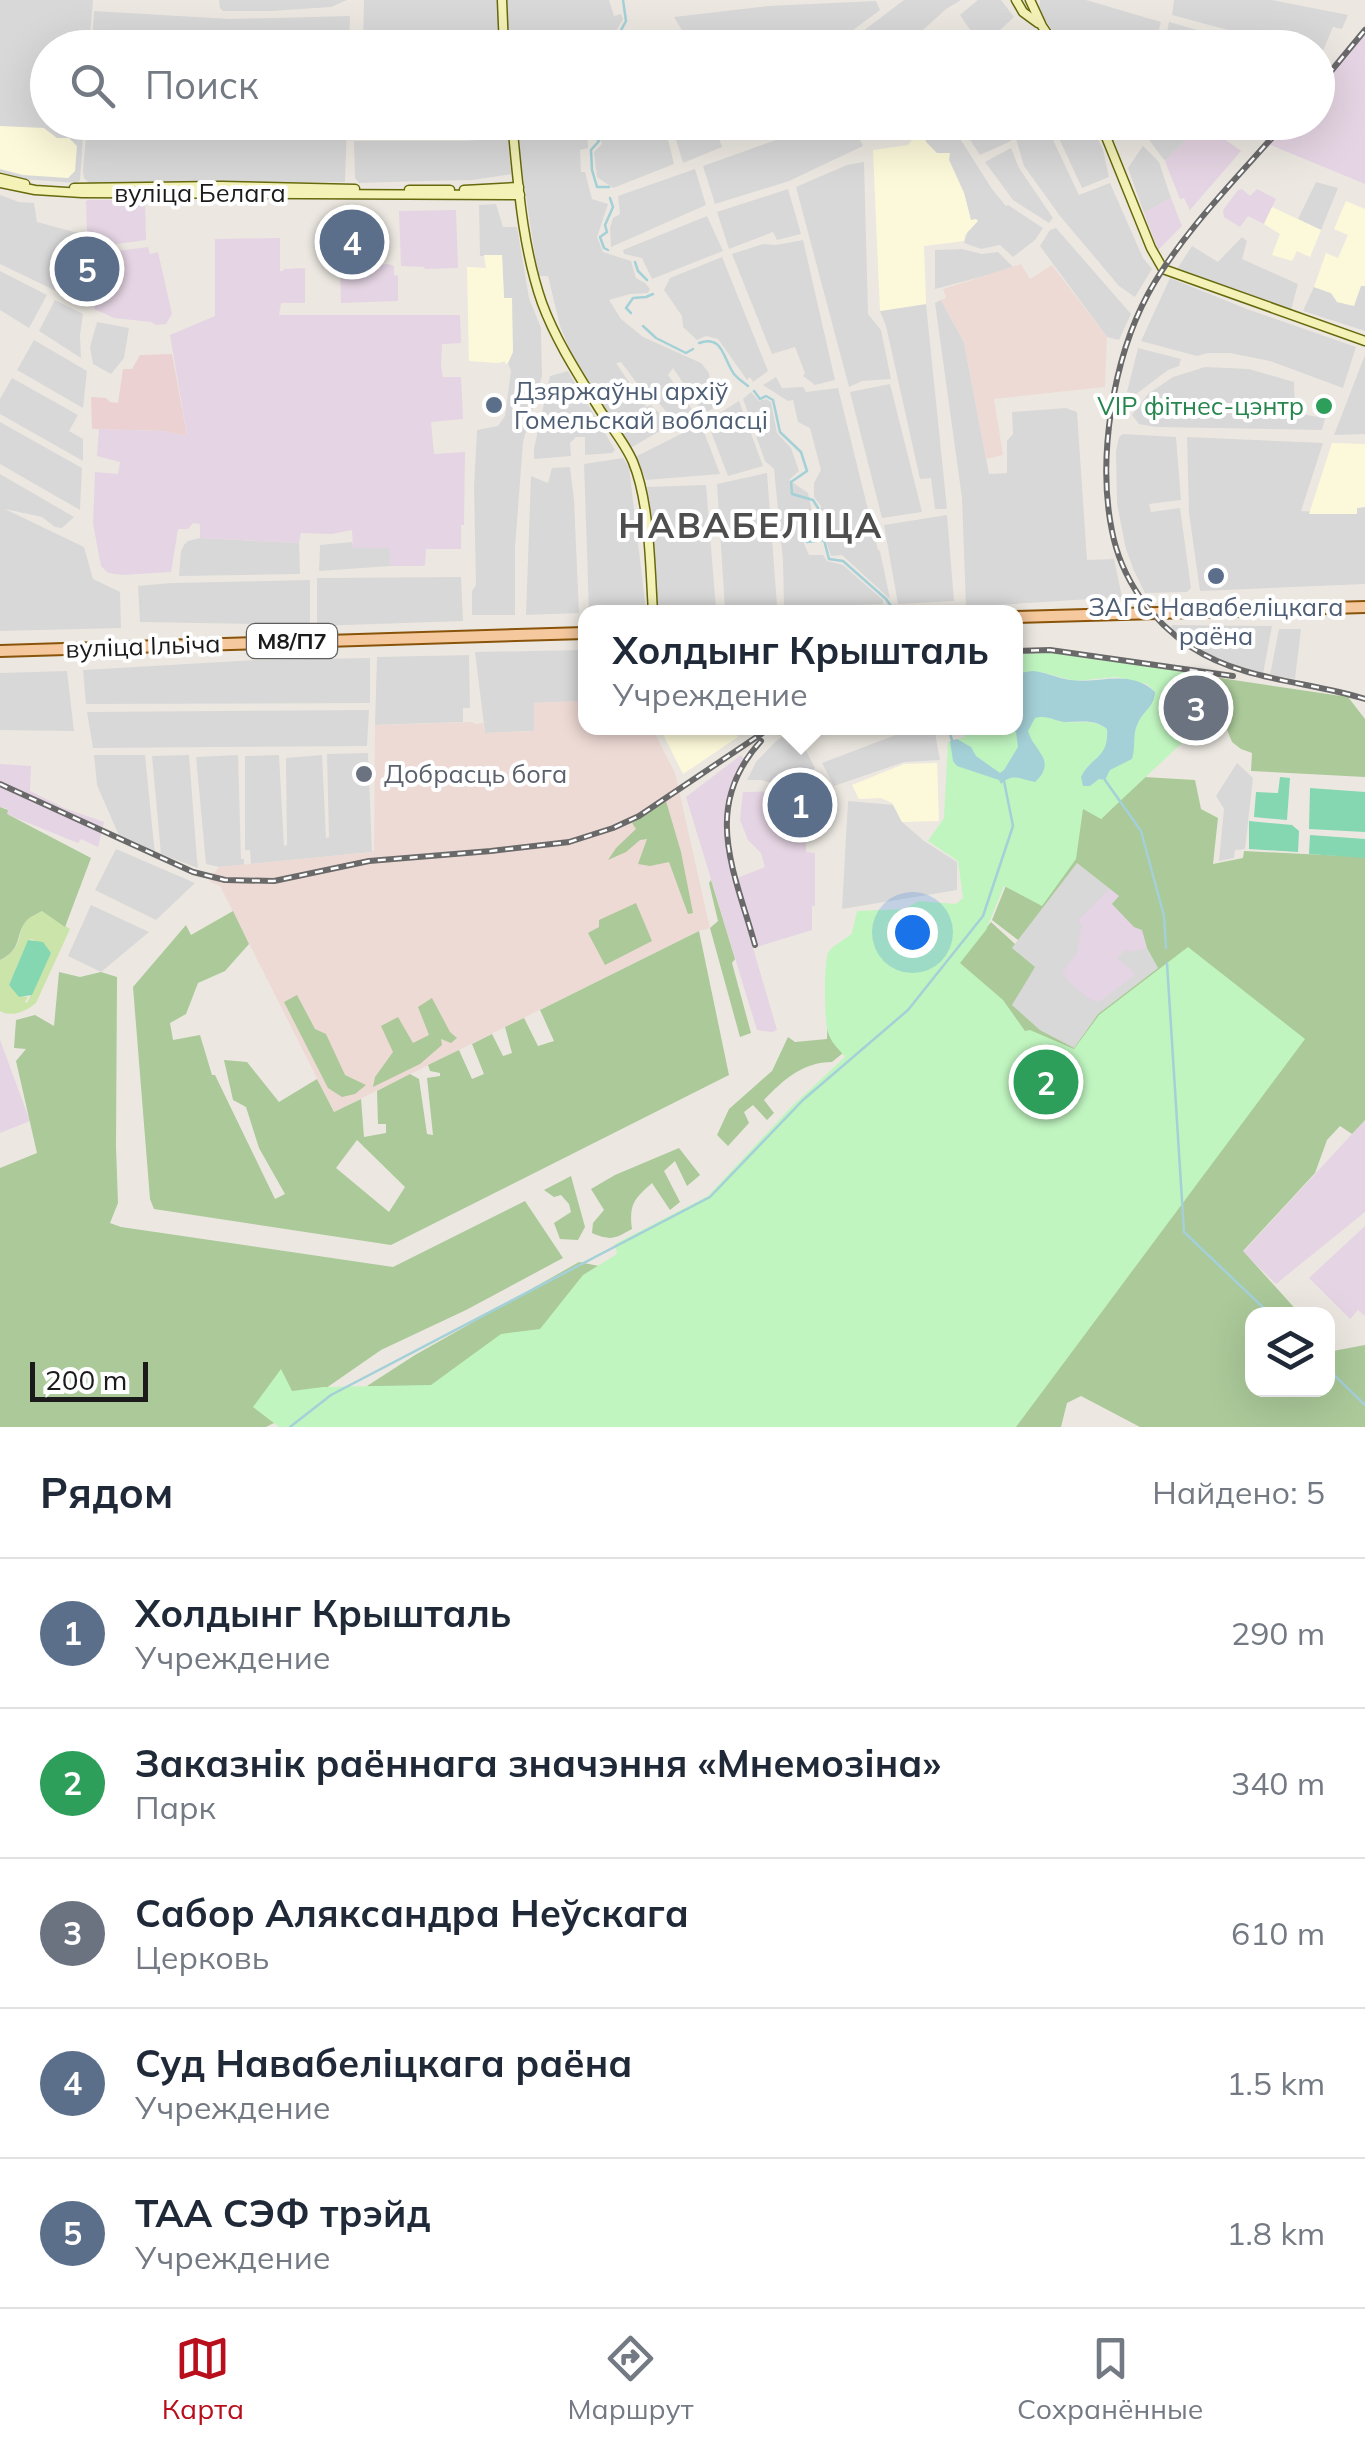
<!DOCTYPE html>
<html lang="ru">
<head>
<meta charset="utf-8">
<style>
  :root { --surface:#fff; --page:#f2f2f3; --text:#1f2937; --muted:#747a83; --line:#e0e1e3; --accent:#b90e1c }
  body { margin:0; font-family:Mulish,sans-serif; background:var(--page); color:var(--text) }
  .controls { position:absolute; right:30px; bottom:30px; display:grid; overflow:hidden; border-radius:20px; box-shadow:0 10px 40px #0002 }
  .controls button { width:90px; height:90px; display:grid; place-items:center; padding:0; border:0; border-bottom:2px solid var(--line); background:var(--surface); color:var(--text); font:50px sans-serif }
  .scale { position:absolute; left:30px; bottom:25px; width:118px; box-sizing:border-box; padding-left:10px; border:5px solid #1b1b1b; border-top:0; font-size:28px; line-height:35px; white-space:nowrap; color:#1b1b1b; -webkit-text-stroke:8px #fff; paint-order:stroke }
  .you { position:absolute; left:912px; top:932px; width:35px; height:35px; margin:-25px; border:8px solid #fff; border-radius:50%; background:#1a73e8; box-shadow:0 0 0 15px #1a73e833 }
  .badge { display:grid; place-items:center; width:65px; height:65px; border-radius:50%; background:var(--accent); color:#fff; font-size:32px; font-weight:700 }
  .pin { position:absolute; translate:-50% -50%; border:5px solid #fff; box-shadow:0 2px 10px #0006 }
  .popup { position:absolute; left:578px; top:605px; width:445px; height:130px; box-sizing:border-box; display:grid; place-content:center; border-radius:20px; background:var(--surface); filter:drop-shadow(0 2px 8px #0005); font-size:32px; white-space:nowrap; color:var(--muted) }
  .popup b { font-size:38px; color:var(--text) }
  .popup::after { content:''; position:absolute; left:50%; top:100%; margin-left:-20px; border:20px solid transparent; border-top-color:var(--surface) }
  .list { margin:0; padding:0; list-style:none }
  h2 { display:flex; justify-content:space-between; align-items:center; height:130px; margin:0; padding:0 40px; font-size:42px }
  h2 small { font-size:32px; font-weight:400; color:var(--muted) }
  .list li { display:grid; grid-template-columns:65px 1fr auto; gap:30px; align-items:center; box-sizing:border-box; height:150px; padding:0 40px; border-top:2px solid var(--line) }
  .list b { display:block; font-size:38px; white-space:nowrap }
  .list p { margin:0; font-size:32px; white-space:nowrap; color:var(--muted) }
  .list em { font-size:32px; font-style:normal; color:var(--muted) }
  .icon { flex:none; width:55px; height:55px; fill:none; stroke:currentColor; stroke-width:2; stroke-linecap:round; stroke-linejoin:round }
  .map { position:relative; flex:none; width:1365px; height:1427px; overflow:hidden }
  .search { position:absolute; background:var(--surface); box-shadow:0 10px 40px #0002; left:30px; right:30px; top:30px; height:110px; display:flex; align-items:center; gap:25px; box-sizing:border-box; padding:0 35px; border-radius:55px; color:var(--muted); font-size:38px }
  .sheet { height:880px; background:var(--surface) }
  nav { display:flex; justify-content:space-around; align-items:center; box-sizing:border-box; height:140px; border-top:2px solid var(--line); background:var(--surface); font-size:28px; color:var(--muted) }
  nav a { display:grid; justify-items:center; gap:5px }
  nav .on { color:var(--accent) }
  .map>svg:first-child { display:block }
  .residential { fill:#d9d8d8 }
  .commercial { fill:#ecd1d2 }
  .industrial { fill:#e5d4e3 }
  .education { fill:#fcf9da }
  .religious { fill:#c9c9c9 }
  .military { fill:#eedad5 }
  .grass { fill:#cbe4aa; fill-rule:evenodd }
  .forest { fill:#abc999; fill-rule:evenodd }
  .park { fill:#c0f5c0 }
  .pitch { fill:#84d7b0 }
  .water { fill:#a4d0d7 }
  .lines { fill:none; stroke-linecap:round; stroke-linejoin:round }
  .stream { stroke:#a4d0d7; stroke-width:2.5 }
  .secondary-casing { stroke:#66690c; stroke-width:11 }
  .primary-casing { stroke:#89540a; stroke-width:14 }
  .secondary { stroke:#f4f2b7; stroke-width:8 }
  .primary { stroke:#f5c89e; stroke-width:10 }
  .rail-casing { stroke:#696969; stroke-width:6 }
  .rail { stroke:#fff; stroke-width:2.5; stroke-dasharray:8; stroke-linecap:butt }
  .service-dot { fill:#5c6f8a; stroke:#fff; stroke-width:4 }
  .leisure-dot { fill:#2e9e5b; stroke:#fff; stroke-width:4 }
  .worship-dot { fill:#6b7280; stroke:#fff; stroke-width:4 }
  .labels { text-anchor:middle; stroke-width:8; stroke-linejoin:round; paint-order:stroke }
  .shield { fill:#fff; stroke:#5f5f5f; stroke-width:2.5 }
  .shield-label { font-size:22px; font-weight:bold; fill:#1b1b1b }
  .street-label { font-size:25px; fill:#1b1b1b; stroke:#fff }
  .service-label { font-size:25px; fill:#4e5e75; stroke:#fff; text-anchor:start }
  .leisure-label { font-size:25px; fill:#27864d; stroke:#fff; text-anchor:end }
  .worship-label { font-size:25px; fill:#5b616d; stroke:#fff; text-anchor:start }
  .district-label { font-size:35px; font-weight:bold; letter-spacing:2.5px; fill:#4e4e4e; stroke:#fff }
</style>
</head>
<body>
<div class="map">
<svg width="1365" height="1427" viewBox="0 0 1365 1427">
  <rect width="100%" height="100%" fill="#ece8e1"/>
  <!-- residential -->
  <g class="residential">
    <path d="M0,0H93L89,47L48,48V122L84,123L80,180L77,183L21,179L0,172Z"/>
    <path d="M219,0H347L331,7L271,11H223L220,8Z"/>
    <path d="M364,0H498V47H363Z"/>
    <path d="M506,0H609L614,16L621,14L623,19L616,31L594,37L573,47H509Z"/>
    <path d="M904,0H961L946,9L904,47H842Z"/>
    <path d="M978,0H1001L1014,17L982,47L960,15Z"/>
    <path d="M1040,0H1086L1161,22L1154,47H1111L1091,32L1088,36L1102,47H1064L1039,11Z"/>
    <path d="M1174,0H1272L1348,15L1342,29L1333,27L1322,53L1318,52V48L1297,47L1280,44L1172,15Z"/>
    <path d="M876,1L880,10L829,48L692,47L674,17L768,6Z"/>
    <path d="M94,11L230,19L350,16L349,47H92Z"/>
    <path d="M1169,22L1257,47H1183L1166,37Z"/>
    <path d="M506,122L507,134L476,136L441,132L440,128L361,130V123Z"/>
    <path d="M87,123H347L345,182L90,184L84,178L83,171Z"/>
    <path d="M515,123H587L588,148L580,150L581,172H585L592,199L608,204L597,237L603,252L631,261L636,278L645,283L650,289L648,293L630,294L609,300L621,319L643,337L701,363L709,373L711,386L723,402L704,414L673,368L668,375L693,411L675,422L658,402L639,386L621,362L616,363L646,407L651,405L663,417L668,426L629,449L576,364L560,326L548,276H538Z"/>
    <path d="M595,123H664L674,164L613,188L597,177L594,152L602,144Z"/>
    <path d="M671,123H713L722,147L683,163Z"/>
    <path d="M824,123H852L863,146L789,181L715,204L703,166Z"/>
    <path d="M922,123H950L992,189L1006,206L1008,205L1043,228L1035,240L1013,257L1000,245L981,249L964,243L971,221L964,193L949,160L937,154L926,142Z"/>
    <path d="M959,123H1003L1011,141L980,155Z"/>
    <path d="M1015,123H1045L1079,195L1110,183L1143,258L1152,269L1135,297L1119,286L1060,216L1024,166L1012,125Z"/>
    <path d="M1052,123H1091L1103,150L1109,177L1082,188Z"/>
    <path d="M1163,123H1202L1165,161L1146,136Z"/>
    <path d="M508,138L511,174L473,180L426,181L359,183L355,178L354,141H465Z"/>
    <path d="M1143,146L1159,162L1171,198L1144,213L1128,168Z"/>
    <path d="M1011,148L1019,168L1053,218L1049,223L1013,200L985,162Z"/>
    <path d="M864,162L868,314L881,330L891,379L862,381L849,387L796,187L847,165Z"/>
    <path d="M695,169L706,205L611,247L610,228L613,218L620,214L618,196Z"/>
    <path d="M1316,182L1338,188L1321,230L1298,219Z"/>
    <path d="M788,189L801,234L777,240L773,232L729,249L717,212Z"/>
    <path d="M0,195L19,202L34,203L37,222L78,233L83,249L60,242L55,249L65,261L63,270L89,287L85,305L0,264Z"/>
    <path d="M496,204L503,227H517L529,298L541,328L542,376L523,442L515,548V615H472V591L476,585L474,487L477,430L498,426L505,416L511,371L508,363L512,352V299L504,298L502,256H480L479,205Z"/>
    <path d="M707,216L723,251L652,279L642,258L624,254L623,250Z"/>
    <path d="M1056,228L1131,314L1119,340L1107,337L1040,246L1050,230Z"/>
    <path d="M1242,237L1247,241L1242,259L1298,284L1291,310L1177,269L1192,246L1218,262Z"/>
    <path d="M803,240L835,380L815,385L803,376L805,373L795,347L772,354L732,254L763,244L776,245Z"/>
    <path d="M962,249L982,254L998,252L1014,268L935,289V250Z"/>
    <path d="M722,257L768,371L753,382L750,377L747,380L718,339L706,336L697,340L683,327L682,316L664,290L670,278Z"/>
    <path d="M0,271L47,295L29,328L0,310Z"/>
    <path d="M1170,278L1247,309L1356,347L1343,388L1270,361L1230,353H1208L1197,356L1141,341Z"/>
    <path d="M1361,285L1365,286V331L1303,311L1314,287L1331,293Z"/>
    <path d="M55,300L83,314L80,335L81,358L39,331Z"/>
    <path d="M941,300L964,342L989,474L1007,473V441L1013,434L1012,412L1066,408L1077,412L1087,560L1114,559L1122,597L966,607L962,498L935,303Z"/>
    <path d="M926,304L947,509H935L931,478L920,479L886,326L880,311Z"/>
    <path d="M97,322L129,328L124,358L111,374L93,364L90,347Z"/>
    <path d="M34,340L87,371L83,408L17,370Z"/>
    <path d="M1138,348L1181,359L1179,366L1168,370L1136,394L1127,392Z"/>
    <path d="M1365,355V434L1334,435Z"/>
    <path d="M1205,367L1249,369L1294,382L1295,413L1325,418L1322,430L1155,427L1139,424L1132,415L1148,394L1173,377Z"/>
    <path d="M568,371L615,450L612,453L585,455V437H576L570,443L571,456L534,459V449L550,376Z"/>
    <path d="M776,377L782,388L803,387L806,392L838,388L878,550L880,551L890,599L842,555L831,556L819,520L821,506L814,497V483L821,470L810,428L798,422L793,400L788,401L763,385Z"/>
    <path d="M12,378L78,415L69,431L83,439V461L0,414V399Z"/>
    <path d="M890,384L922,512L882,518L850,392Z"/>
    <path d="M751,392L759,401L766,399L771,402L777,433L791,448L799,471L789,480L808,493L813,515L799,532L809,555H823L827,561L843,565L883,600V604L784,607L783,561L774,469L765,461L743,399Z"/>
    <path d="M739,401L763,466L728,476L707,421Z"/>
    <path d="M0,422L82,468L80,510L0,464Z"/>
    <path d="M701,424L720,474L646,480L635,457Z"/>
    <path d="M1123,434L1176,437L1181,500L1149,504L1151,512L1180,508L1191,588L1187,592L1145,593L1134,571L1126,549L1117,504L1116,451L1119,437Z"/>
    <path d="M1187,437L1323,443L1301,511L1356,514L1357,508L1365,507V584L1200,591L1189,513Z"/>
    <path d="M623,458L629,467L646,610L589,612L584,464Z"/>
    <path d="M570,467L574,500L579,613L526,615L531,476L548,483L552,468Z"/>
    <path d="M767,473L777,605L725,609L717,484Z"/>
    <path d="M0,474L74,517L62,528L55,527L42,517L5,509L84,547L93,579L120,592L121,628L0,631Z"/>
    <path d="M706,485L716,609L655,610L653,549L645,487Z"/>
    <path d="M947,515L954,601L898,604L884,525Z"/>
    <path d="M200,538L299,543L300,574L179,576L181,551L184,545L188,541Z"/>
    <path d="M352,542L353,548L389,547L391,566L319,571L320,545Z"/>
    <path d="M461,577L463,621L317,626V578Z"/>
    <path d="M310,580V625L140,622L138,586L171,583Z"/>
    <path d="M1172,625L1272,626L1263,674L1213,657L1171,629Z"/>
    <path d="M1279,629H1301L1295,679L1270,675Z"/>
    <path d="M585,650V701L534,703V731L485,733L475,652Z"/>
    <path d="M469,655L470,708H463V722L375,725L377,657Z"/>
    <path d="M370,658V703L86,704L83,670L256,660Z"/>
    <path d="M67,671L74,731L0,730V673Z"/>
    <path d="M369,710L367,746L93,748L87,712Z"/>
    <path d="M914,728H934L940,760L904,762L834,786L822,763Z"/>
    <path d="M795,729L815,768L798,790L760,780H747L756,762L776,741Z"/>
    <path d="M368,753L372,852L251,864L250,850H245V756L279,755L284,846L287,845L286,758L322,755L326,838L329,837L327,754Z"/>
    <path d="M94,755H145L155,855L136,847L135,843L120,838L97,785Z"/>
    <path d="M189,755L197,860L198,868L161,854L152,756Z"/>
    <path d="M238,755L241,859H244V865L219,867L206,864L196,757Z"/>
    <path d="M1237,763L1253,778L1245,849L1235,850L1234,858L1219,861L1224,809L1216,796Z"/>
    <path d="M848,801L894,805L902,822L924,841L957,862V890L842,909Z"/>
    <path d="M116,849L195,883L156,920L95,890Z"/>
    <path d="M1076,862L1120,897L1142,930L1147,948L1158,968L1098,1014L1074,1048L1040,1030L1012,1005V948Z"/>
    <path d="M91,905L149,932L101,972L68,956Z"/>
  </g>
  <!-- commercial -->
  <path class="commercial" d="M172,354L187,436L163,431L92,429L91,397L106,398L110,402L118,403L123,369H132L140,355Z"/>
  <!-- industrial -->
  <g class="industrial">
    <path d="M1365,23V184L1268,144L1264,140L1279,123L1318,122V80L1364,27Z"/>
    <path d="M1202,123L1241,151L1190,210L1184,198L1180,199L1165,161Z"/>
    <path d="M1242,189L1250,196L1257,189L1276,199L1264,224L1248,216L1240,227L1224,217L1223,210L1238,190Z"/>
    <path d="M1171,198L1182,226L1158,250L1144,213Z"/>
    <path d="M88,200H145L146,240L109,245V252L148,247L150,254L158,252L172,314L166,324L156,325L151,322L114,318L94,309L103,270L97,267L87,231L86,201Z"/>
    <path d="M456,210L458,268L425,269L424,267L401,266L399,211Z"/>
    <path d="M280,238V271H283L284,269L305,268V303H281L279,315H460L461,343L442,344L441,366L443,377H461L463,419L431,422L434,454L465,452L464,525H461V549H426L425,565L422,566H391L389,548H353L352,530L332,534L301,533L299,543L200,538V524L193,523L188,529H178L171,572L122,575L108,573L101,566L93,524L95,472L118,474L120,462L97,456L99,429L163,431L187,436L170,335L215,316V239Z"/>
    <path d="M388,264L394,266V275L398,276V301L341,303L340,268Z"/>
    <path d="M741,755L746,762L738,774L725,809L724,826L727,854L733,875L730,876L732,880L765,867L761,853L748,840L740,820L743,792L785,791L790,795L830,796L829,815L806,817V852L815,853V906H812V930L753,948L777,1030L772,1032L757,1030L686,797Z"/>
    <path d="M0,764L31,766L30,791L64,808L104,822L98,847L81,839L78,843L6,814L8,809L0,807Z"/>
    <path d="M1110,889L1120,897L1112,903L1134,927L1142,930L1147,948L1129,952L1125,950L1117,958L1136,974L1099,1002L1088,998L1069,982L1067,978L1062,973L1077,953L1082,925L1078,920Z"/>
    <path d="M0,1040L30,1121L0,1133Z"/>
    <path d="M1365,1120V1212L1276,1284L1243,1252Z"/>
    <path d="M1365,1226V1316L1358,1310L1350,1319L1309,1278Z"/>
  </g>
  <!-- education -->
  <g class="education">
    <path d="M0,126L44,128L57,138H69L77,146L75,171L68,178L23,175L0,169Z"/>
    <path d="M922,127L926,142L937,153H950L949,160L964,193L971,220L976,219L978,221L965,235L964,241L924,246L926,304L880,311L873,150L908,145Z"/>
    <path d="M1346,201L1365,209V286H1361L1354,306L1337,302L1331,293L1314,287L1326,253L1338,258L1348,235L1334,229Z"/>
    <path d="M1272,207L1321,230L1310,257L1297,251L1292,261L1272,255L1280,234L1264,224Z"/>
    <path d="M484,255H502L504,298H512L513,352L508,363L505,364V361L499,363L469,361L467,267L486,268Z"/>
    <path d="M1332,443L1365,444V507L1357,508V514H1309Z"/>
    <path d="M660,728H732L738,737L683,774Z"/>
    <path d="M937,763L939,821L902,822L892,803L881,798L859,799L852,785L904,764Z"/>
  </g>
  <!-- religious -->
  <path class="religious" d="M1203,684L1213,688L1217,710L1197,725H1182L1179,709L1189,685Z"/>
  <!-- military -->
  <g class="military">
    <path d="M1021,264L1030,279L1052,265L1107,337L1105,387L994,399L1003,455L986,459L964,342L941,300L946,298L943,289Z"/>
    <path d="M585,701V728H652L675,773L710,928L699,931L334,1112L220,886L210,882L211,877L219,867L372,852L374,850L375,725L473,722L474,724L483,723L485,733L534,731V703Z"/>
  </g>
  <!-- grass -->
  <path class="grass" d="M42,911L70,929L36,1003C27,1011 11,1018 0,1011V960C25,948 15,934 27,920C31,916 37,914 42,911ZM32,939L51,953L27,1003L25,1002L28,997L19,996L9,985L28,940Z"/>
  <!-- forest -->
  <g class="forest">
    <path d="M1207,676L1348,697L1365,719V777L1251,771L1252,753L1241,749L1232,742L1218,707L1215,688Z"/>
    <path d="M1059,756L1101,819L1144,777L1195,780L1201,809L1218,818L1213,864L1243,858L1244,851L1365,857V1120L1352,1134L1340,1126L1327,1140L1315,1173L1243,1251L1300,1314H1252V1390H1328V1345L1333,1351L1365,1345V1427H1140L1081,1396L1067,1403L1061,1427H450L367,1386L415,1355L579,1262L614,1269L696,1226L915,1015L991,922L1015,944L1012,948L1035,967L1012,1005L1040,1030L1074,1048L1098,1014L1158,968L1147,948L1142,930L1134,927L1112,904L1119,896L1077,863L1018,940L992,920Z"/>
    <path d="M666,801L681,852L693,913L688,914L669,862L650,866L638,864L647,839L640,840L626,852L608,860L616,848L636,829L632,823Z"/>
    <path d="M0,807L8,810L7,814L91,858L65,927L42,911C37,914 31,916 27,920C14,935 24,948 0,960Z"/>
    <path d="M711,880L735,959L732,963L751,1033L740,1037L710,928L718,921L709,883Z"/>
    <path d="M636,903L652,941L605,965L588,933L599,927V920Z"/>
    <path d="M233,911L249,944L225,971L198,983L186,1014L170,1023L173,1040L200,1035L212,1075H215L275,1199L285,1194L259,1148L246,1107L233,1100L224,1060L247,1062L279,1102L317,1079L334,1112L361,1099L364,1137L386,1133V1124H378L377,1091L410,1074L419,1079L427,1134L433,1135L427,1078L440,1076V1073L430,1071L428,1065L459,1050L472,1079L484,1074L472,1044L492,1034L503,1056L512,1053L505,1027L524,1018L538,1046L554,1041L540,1010L699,931L729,1075L391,1245L154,1209L150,1199L133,987L186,925L191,935ZM357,1140L405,1187L389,1212L336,1168Z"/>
    <path d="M59,972L80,977L101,972L117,977L116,1147L118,1203L110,1223L121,1227L393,1267L525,1201L563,1258L466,1310L381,1350L280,1420L266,1427H0V1168L37,1153L16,1061L26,1049L14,1048L16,1020L35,1015L54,1026Z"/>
    <path d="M829,981L900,1006L832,1062C803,1062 783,1080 764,1100L774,1113L767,1120L753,1105L744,1112L749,1123L728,1146L717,1135L729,1109L772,1071L788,1037L795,1042L827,1039Z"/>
    <path d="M297,995L315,1029L326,1034L345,1075L366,1085L355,1094L342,1097L328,1088L284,1002Z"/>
    <path d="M432,998L450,1032L457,1038L451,1043L441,1039L442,1045L420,1064L373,1087L375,1077L393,1052L381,1026L398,1017L413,1043L429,1035L418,1007Z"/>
    <path d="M679,1148L700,1175L687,1186L675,1161L664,1171L680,1202L670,1210L652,1183C634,1199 629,1204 632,1229C614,1239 611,1241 592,1233L593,1223L604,1210L591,1189L615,1175Z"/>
    <path d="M571,1176L585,1227L578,1240L560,1239L554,1223L571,1212L569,1204L561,1195L554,1197L544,1190Z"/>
  </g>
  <!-- park -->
  <path class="park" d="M1050,653L1187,672L1175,712L1184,741L1101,819L1083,809L1076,859L1042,906L1004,886L986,930L960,963L1003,1000L1025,1031L1030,1030L1074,1049L1099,1015L1188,947L1305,1039L1016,1427H279L253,1407L281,1369L292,1391L323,1387L431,1385L501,1334L540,1329L583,1275L617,1254L615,1244L708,1196L792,1106L845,1057C839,1049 831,1043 828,1032C824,1021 824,961 828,953C834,943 845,941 852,933L857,911L904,909L919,901L956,904L963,898L958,861L928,841L944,818L948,742L965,737L960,728L1011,729L1027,732L1035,717C1046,715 1049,718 1059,721C1077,725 1092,717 1107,729C1108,754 1101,755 1085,769L1099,778L1109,770L1132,759C1133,748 1132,734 1138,723C1144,711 1152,706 1155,692L1147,684L1116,677L1075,681L1041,672L1015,674V654Z"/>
  <!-- pitch -->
  <g class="pitch">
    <path d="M1280,777L1290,778L1287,820L1254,817L1256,792L1278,793Z"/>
    <path d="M1310,788L1365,792V832L1309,829Z"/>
    <path d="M1249,821L1292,825L1299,831L1298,852L1249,849Z"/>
    <path d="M1310,835L1365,839V858L1309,854Z"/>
    <path d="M28,940L43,942L51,953L32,995L19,997L9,985Z"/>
  </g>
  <!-- water -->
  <path class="water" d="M1032,671C1046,672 1057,678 1070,680C1099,684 1130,668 1155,692C1154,707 1144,710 1138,723C1132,734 1136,747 1132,759L1110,770L1105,780L1099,779L1090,786H1083L1081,777C1091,756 1109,759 1107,729C1094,719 1083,722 1067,722C1055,722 1048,714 1035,718L1028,731C1034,752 1058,760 1035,782C1021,780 1013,772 1001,784L999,780L957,766L953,761L950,741L957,739L971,747L976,756L1000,773L1004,770L1018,747L1016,732L1011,729L988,728H1015V674Z"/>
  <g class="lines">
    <!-- stream -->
    <g class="stream">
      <path d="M592,48L598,40L620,32L626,21L623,0"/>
      <path d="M591,122V133L599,141L591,150L592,170L597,187H609"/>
      <path d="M608,250L604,248L600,237L607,232L605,225L613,207L610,198"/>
      <path d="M635,262L638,271L647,280"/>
      <path d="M631,313L626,308L633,298L646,297L653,294"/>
      <path d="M643,326L656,338L686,353L693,349"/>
      <path d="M699,343C723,334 723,359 734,374C739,380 742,381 748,386"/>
      <path d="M754,391L760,399L766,396L773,400L780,432L801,452L807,471L791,482L792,494L813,500L818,508L817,518L802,533L807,542L824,540L829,559L843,561L886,599L891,606L907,608"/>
      <path d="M950,734L953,743"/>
      <path d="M1105,780L1141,831L1164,916L1166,948"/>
      <path d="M1167,963L1184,1232L1270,1314"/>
      <path d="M1328,1369L1365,1405"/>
      <path d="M290,1427L331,1395L710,1197L803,1100L908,1010L983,916L1013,826L1004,781"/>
    </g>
    <!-- secondary casing -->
    <g class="secondary-casing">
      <g id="secondary">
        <path d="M502,0L504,48"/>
        <path d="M1016,0L1023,12L1038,23"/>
        <path d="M1030,0L1042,26L1057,48"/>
        <path d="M512,122C518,182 522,246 542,303C556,341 579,376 600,410C611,427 625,443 633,462C650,503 650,567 653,612"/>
        <path d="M1100,122L1151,248L1163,269L1365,341"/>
        <path d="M0,178L25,184"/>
        <path d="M0,183L35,190L82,193L520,195"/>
        <path d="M74,188L221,186L355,189"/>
        <path d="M409,190H450"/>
        <path d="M464,190L519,187"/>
      </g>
    </g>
    <!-- primary casing -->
    <g class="primary-casing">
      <g id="primary">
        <path d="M1015,617L1365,607"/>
        <path d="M0,651L585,633"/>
      </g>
    </g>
    <!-- secondary -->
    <use href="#secondary" class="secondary"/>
    <!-- primary -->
    <use href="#primary" class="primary"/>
    <!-- rail casing -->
    <g class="rail-casing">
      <g id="rail">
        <path d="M1318,87L1365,30"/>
        <path d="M1286,122C1240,175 1181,233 1148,294C1113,359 1097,458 1112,531C1121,578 1151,621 1191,647C1243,681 1308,681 1365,699"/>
        <path d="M1015,651L1050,650L1233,676"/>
        <path d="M0,784L193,872L225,880L274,881L369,861L491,851L569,842L613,828L639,816L770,728"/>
        <path d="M755,945C734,870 701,807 761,741"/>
      </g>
    </g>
    <!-- rail -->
    <use href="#rail" class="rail"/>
  </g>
  <!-- markers -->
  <g class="service-dot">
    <circle cx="494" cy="405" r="10"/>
    <circle cx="1216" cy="576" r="10"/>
  </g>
  <circle class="leisure-dot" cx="1324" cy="406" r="10"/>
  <circle class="worship-dot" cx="364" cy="774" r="10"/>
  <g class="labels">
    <!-- shield labels -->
    <rect class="shield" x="247" y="624" width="90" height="34" rx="8"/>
    <g class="shield-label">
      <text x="292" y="649">М8/П7</text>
    </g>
    <!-- street labels -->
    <g class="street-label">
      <text x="200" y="202">вуліца Белага</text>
      <text transform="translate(143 646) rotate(-2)" y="9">вуліца Ільіча</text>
    </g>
    <!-- service labels -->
    <g class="service-label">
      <text x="514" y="400">Дзяржаўны архіў<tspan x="514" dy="29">Гомельскай вобласці</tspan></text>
      <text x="1216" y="616" text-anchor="middle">ЗАГС Навабеліцкага<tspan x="1216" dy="29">раёна</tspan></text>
    </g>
    <!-- leisure labels -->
    <g class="leisure-label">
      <text x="1304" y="415">VIP фітнес-цэнтр</text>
    </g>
    <!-- worship labels -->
    <g class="worship-label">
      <text x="384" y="783">Добрасць бога</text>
    </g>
    <!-- district labels -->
    <g class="district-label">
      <text x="751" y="538">НАВАБЕЛІЦА</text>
    </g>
  </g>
</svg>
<div class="controls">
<button><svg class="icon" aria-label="layers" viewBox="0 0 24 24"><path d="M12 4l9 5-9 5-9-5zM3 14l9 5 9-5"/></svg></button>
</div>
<div class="scale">200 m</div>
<div class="you"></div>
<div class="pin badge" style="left:800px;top:805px;background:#5c6f8a">1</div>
<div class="popup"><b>Холдынг Крышталь</b>Учреждение</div>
<div class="pin badge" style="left:1046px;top:1082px;background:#2e9e5b">2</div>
<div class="pin badge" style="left:1196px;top:708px;background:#6b7280">3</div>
<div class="pin badge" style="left:352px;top:242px;background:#5c6f8a">4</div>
<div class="pin badge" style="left:87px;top:269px;background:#5c6f8a">5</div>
<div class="search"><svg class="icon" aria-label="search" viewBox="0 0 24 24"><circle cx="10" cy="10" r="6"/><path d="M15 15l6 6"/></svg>Поиск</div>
</div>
<section class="sheet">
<h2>Рядом<small>Найдено: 5</small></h2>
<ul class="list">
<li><span class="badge" style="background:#5c6f8a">1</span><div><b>Холдынг Крышталь</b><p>Учреждение</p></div><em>290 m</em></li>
<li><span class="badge" style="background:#2e9e5b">2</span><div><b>Заказнік раённага значэння «Мнемозіна»</b><p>Парк</p></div><em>340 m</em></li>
<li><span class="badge" style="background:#6b7280">3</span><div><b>Сабор Аляксандра Неўскага</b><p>Церковь</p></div><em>610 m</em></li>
<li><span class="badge" style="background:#5c6f8a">4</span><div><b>Суд Навабеліцкага раёна</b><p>Учреждение</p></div><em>1.5 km</em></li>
<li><span class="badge" style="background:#5c6f8a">5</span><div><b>ТАА СЭФ трэйд</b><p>Учреждение</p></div><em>1.8 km</em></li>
</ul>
</section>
<nav>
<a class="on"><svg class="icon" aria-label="map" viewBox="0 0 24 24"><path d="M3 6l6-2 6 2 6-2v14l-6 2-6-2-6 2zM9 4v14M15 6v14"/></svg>Карта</a>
<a><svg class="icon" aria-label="directions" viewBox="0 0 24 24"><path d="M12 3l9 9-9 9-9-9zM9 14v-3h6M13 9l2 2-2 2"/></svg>Маршрут</a>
<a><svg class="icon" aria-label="saved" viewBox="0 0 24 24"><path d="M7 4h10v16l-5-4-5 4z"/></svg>Сохранённые</a>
</nav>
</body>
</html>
